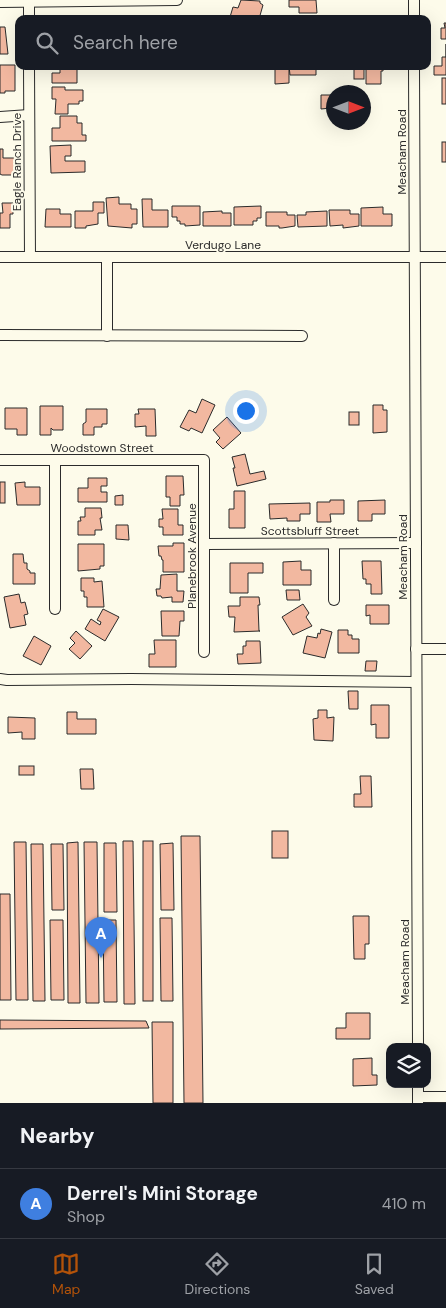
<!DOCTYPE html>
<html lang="en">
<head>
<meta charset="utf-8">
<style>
  :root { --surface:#171b24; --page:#242831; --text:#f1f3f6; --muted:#9ea1a6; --line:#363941; --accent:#b45309 }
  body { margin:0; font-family:"DM Sans",sans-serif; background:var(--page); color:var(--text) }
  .controls { position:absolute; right:15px; bottom:15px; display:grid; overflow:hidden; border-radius:10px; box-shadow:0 5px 20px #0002 }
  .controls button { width:45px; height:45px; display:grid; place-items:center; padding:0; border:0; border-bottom:1px solid var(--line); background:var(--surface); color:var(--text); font:25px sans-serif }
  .compass { position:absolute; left:326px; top:85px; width:45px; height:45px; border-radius:50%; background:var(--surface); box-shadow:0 5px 20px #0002; rotate:90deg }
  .you { position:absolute; left:245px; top:410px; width:18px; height:18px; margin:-12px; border:4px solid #fff; border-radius:50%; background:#1a73e8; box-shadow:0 0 0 8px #1a73e833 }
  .badge { display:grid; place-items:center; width:32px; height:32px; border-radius:50%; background:var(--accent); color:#fff; font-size:16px; font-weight:700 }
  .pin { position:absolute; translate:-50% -41px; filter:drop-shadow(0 1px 2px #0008) }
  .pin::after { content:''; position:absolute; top:26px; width:18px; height:15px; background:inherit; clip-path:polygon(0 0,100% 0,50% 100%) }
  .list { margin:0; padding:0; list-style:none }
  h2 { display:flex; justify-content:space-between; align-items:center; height:65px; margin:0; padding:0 20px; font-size:21px }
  h2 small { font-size:16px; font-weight:400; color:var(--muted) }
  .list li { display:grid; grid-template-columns:32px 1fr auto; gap:15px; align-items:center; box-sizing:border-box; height:70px; padding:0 20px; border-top:1px solid var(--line) }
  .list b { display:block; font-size:19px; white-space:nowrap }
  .list p { margin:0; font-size:16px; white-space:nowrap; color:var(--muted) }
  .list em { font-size:16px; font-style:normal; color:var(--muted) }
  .icon { flex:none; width:28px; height:28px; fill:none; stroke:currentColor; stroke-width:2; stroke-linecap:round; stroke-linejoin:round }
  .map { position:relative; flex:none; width:446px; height:1103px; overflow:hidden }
  .search { position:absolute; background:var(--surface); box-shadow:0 5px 20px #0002; left:15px; right:15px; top:15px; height:55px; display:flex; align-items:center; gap:12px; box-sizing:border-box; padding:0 18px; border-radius:10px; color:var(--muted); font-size:19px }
  .sheet { height:135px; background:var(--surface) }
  nav { display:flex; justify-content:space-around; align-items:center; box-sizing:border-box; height:70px; border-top:1px solid var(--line); background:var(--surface); font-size:14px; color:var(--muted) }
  nav a { display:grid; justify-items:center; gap:2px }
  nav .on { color:var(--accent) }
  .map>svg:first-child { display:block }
  .building { fill:#f2b8a0; stroke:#2b2b2b }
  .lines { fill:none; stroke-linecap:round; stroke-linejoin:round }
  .minor-casing { stroke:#2b2b2b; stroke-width:12 }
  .minor { stroke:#fdfbea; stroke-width:10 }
  .labels { text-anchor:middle; stroke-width:4; stroke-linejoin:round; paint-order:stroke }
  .street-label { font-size:12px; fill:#2b2b2b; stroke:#fdfbea }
</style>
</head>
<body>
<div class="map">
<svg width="446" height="1103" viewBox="0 0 446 1103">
  <rect width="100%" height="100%" fill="#fdfbea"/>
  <!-- building -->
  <g class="building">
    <path d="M241,0L260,1V3L263,5L259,19H236L230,17L233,7L238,8Z"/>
    <path d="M289,0H316L317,13H299V7H289Z"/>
    <path d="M444,23H446V39H441V28H445Z"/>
    <path d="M0,27H5L8,54H0Z"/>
    <path d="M446,44V75H434V66H442V57H446Z"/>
    <path d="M0,65H15V91H5V93H0Z"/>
    <path d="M60,66H77V83H52V73H60Z"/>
    <path d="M289,66H316V75H290Z"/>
    <rect x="354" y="66" width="10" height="13"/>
    <path d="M366,66H383V71H381V84H366Z"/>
    <path d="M275,67H289V83L275,84Z"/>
    <rect x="442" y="78" width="4" height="26"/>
    <path d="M52,87H65V90H83V101H79V104H68V114H55L56,99H52Z"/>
    <path d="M321,95H331V108L321,109Z"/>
    <path d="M60,116H77V123H82V135H86V141H52V128H60Z"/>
    <rect x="442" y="142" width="4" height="20"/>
    <path d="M71,145V156H65V161H85V172L51,173L50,146Z"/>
    <path d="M0,149H3V158H15V175H2L0,174Z"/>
    <path d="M119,197V204H131V209H137V224H132V228L108,226L106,198Z"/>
    <path d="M142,199H152V210H168V227H143Z"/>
    <path d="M93,202H104V213H98V224L86,226V228H75V211H93Z"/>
    <path d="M2,203H13V214H10V228H0V213H3Z"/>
    <path d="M172,206H200V225L185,226V224H180V221H177V217H172Z"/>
    <path d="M261,206V218H257V221H253V225H234V207Z"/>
    <path d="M383,207V214H392V226H361V208Z"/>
    <path d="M46,209H60V214H71V227H45Z"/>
    <path d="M329,210H350V214H359V226L343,228V225L330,226Z"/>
    <path d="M222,211V213H231V226H203V212Z"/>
    <path d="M327,211V226L298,227L297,215H306V212Z"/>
    <path d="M266,212H287V215H295V226L282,228H279V226H266Z"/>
    <path d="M202,399L215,405L202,433L191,428L189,431L180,427L189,410L196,413Z"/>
    <path d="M373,405H383V410H387V432L373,433Z"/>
    <path d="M40,406H63V430H53L51,428V435H40Z"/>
    <path d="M5,408H27V435H17V429H5Z"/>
    <path d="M86,409H107V424H102V427H94V435H83V424L86,422Z"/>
    <path d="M138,409H155L156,436H146V426L135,427V414H139Z"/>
    <rect x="349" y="412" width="10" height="13"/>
    <path d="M227,417L241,433L223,449L216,442L220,438L213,430Z"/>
    <path d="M245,454L250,474L264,471L266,479L237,486L233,468H235L232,457Z"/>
    <path d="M166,476H183L184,495H180V506H170V497H166Z"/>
    <path d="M88,478H107V486H101V492H107V502H78V488H88Z"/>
    <rect x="0" y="482" width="5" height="21"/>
    <path d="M25,482V487H40V505H17L15,483Z"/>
    <path d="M234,491H245V528H229V509H234Z"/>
    <path d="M123,495V505H115V496Z"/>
    <path d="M330,500H344V514H330L331,522H317V502H330Z"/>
    <path d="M385,500V514H372V521H358V501Z"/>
    <path d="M310,503V514H300V521H287V518L270,519L269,504Z"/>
    <path d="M85,508H101L102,518H100L102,530H95V535H78V521H81L80,517H85Z"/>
    <path d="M162,509H178V525H183V535H163V527H159V519H163Z"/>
    <path d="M116,525H128L129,540L116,539Z"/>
    <path d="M173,543H184V572H163V560H162L161,556H159L158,546H173Z"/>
    <path d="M78,544H104V566H100V569L78,571Z"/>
    <path d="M13,554H23L24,563H27V569L30,571V573H35V584H13Z"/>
    <path d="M301,561V570H311V585H283V562Z"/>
    <path d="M362,561H381L382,594H371V584H366V579H363Z"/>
    <path d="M230,563H263V573H248V593H230Z"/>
    <path d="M177,574V591H184L183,602H172V597L162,598L161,596H157L156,589H160L161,575Z"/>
    <path d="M81,578H94V582L102,581L104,607H87V597H84V591H81Z"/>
    <path d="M286,590H299L300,600H287Z"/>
    <path d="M19,594L21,603L25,602L28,614L24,615L26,625L10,628L4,597Z"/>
    <path d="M240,597H259L260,605H258L259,631H260L234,632L235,617H229L228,606H240Z"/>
    <path d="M303,604L309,613L306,617L312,626L293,635L282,617Z"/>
    <path d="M366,605H389V624H370V615L366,616Z"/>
    <path d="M103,609L119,617L105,641L85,629L91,619L100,625L101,622L97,620Z"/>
    <path d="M161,611H184V621H180L179,636H162Z"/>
    <path d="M321,629L332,632L325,658L303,653L307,636L317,638L318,633L320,634Z"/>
    <path d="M338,630H348V635H352V639H359V653H338Z"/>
    <path d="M76,631L92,646L80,659L69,649L75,643L70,638Z"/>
    <path d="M34,636L51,646L41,665L23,656Z"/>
    <path d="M154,640H176V667H149V654H155Z"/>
    <path d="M246,641H260L261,663L238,664L237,654H243V646H246Z"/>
    <path d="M366,661H377L376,671H365Z"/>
    <path d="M348,691H358V709H349Z"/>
    <path d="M371,705H389V738H376V724L371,725Z"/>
    <path d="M318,710H327V718L334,717L333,741L314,740L313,719L318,718Z"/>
    <path d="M67,712H77V719H96V734H67Z"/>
    <path d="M8,717L35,718V739H22V732L8,733Z"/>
    <rect x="19" y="766" width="15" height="9"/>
    <path d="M80,769H93L94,789H81Z"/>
    <path d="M360,776H371L372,807H354V794H361Z"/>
    <rect x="272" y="831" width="16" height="27"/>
    <path d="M181,836H200L203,1103H184Z"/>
    <path d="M123,841H133L135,1004H124Z"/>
    <rect x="143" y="841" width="10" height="160"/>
    <path d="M14,842H26L28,1000H16Z"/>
    <path d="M78,842L80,1003H68L67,843Z"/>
    <path d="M84,842H97L99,1003H86Z"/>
    <path d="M104,843H116L117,912H104Z"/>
    <path d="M173,843L174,910H161L160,844Z"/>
    <path d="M31,844H43L45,1001H33Z"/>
    <path d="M51,844H63L64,910H52Z"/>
    <path d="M0,894H10L11,1000H0Z"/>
    <path d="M353,916H369V944H365V959H354Z"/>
    <path d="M160,918H172L173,1001H161Z"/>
    <path d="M50,920H63L64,1000H51Z"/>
    <path d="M103,920H116L117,1002H104Z"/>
    <path d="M346,1013H370V1039H336V1028H346Z"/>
    <path d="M0,1020L146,1021L149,1028L0,1029Z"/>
    <path d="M152,1022H173V1103H153Z"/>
    <path d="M372,1058V1075H377V1085L353,1086V1059Z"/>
  </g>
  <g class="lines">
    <!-- minor casing -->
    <g class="minor-casing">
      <g id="minor">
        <path d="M414,0V19"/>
        <path d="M0,2L177,0"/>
        <path d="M29,2V19"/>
        <path d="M29,66L30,257"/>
        <path d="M414,66L418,1047"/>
        <path d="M0,117L29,115"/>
        <path d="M0,257H446"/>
        <path d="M0,335L302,336"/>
        <path d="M107,336V257"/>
        <path d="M0,460H204V652"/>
        <path d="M55,460V609"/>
        <path d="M334,543V600"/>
        <path d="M205,544L416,543"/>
        <path d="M416,649H446"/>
        <path d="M0,679L7,680L131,679L416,682"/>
        <path d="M418,1084V1102"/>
        <path d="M418,1097H446"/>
      </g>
    </g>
    <!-- minor -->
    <use href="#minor" class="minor"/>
  </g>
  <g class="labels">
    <!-- street labels -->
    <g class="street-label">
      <text transform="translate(402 152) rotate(-90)" y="4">Meacham Road</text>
      <text transform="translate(17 162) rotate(-90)" y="4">Eagle Ranch Drive</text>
      <text x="223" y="249">Verdugo Lane</text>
      <text x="102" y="452">Woodstown Street</text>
      <text x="310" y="535">Scottsbluff Street</text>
      <text transform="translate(192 556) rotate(-90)" y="4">Planebrook Avenue</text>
      <text transform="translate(403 557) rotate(-90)" y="4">Meacham Road</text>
      <text transform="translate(405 962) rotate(-90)" y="4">Meacham Road</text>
    </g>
  </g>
</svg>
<div class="controls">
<button><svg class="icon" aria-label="layers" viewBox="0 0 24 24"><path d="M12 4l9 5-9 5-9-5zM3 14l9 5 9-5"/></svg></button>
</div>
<svg class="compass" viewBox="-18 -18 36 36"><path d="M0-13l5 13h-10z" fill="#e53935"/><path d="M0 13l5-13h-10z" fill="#9ea1a6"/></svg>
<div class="you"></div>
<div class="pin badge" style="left:101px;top:958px;background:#3f7fe0">A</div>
<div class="search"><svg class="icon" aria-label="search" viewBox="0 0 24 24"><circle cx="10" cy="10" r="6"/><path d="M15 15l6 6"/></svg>Search here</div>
</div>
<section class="sheet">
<h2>Nearby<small></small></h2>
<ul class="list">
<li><span class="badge" style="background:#3f7fe0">A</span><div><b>Derrel's Mini Storage</b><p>Shop</p></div><em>410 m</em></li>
</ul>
</section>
<nav>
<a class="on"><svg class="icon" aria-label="map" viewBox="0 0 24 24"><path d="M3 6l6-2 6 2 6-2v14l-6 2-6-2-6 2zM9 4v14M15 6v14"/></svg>Map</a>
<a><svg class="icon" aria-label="directions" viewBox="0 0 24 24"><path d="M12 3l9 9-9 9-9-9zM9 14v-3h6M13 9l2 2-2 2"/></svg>Directions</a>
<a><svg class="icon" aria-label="saved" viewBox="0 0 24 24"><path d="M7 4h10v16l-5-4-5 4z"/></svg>Saved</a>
</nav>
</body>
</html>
